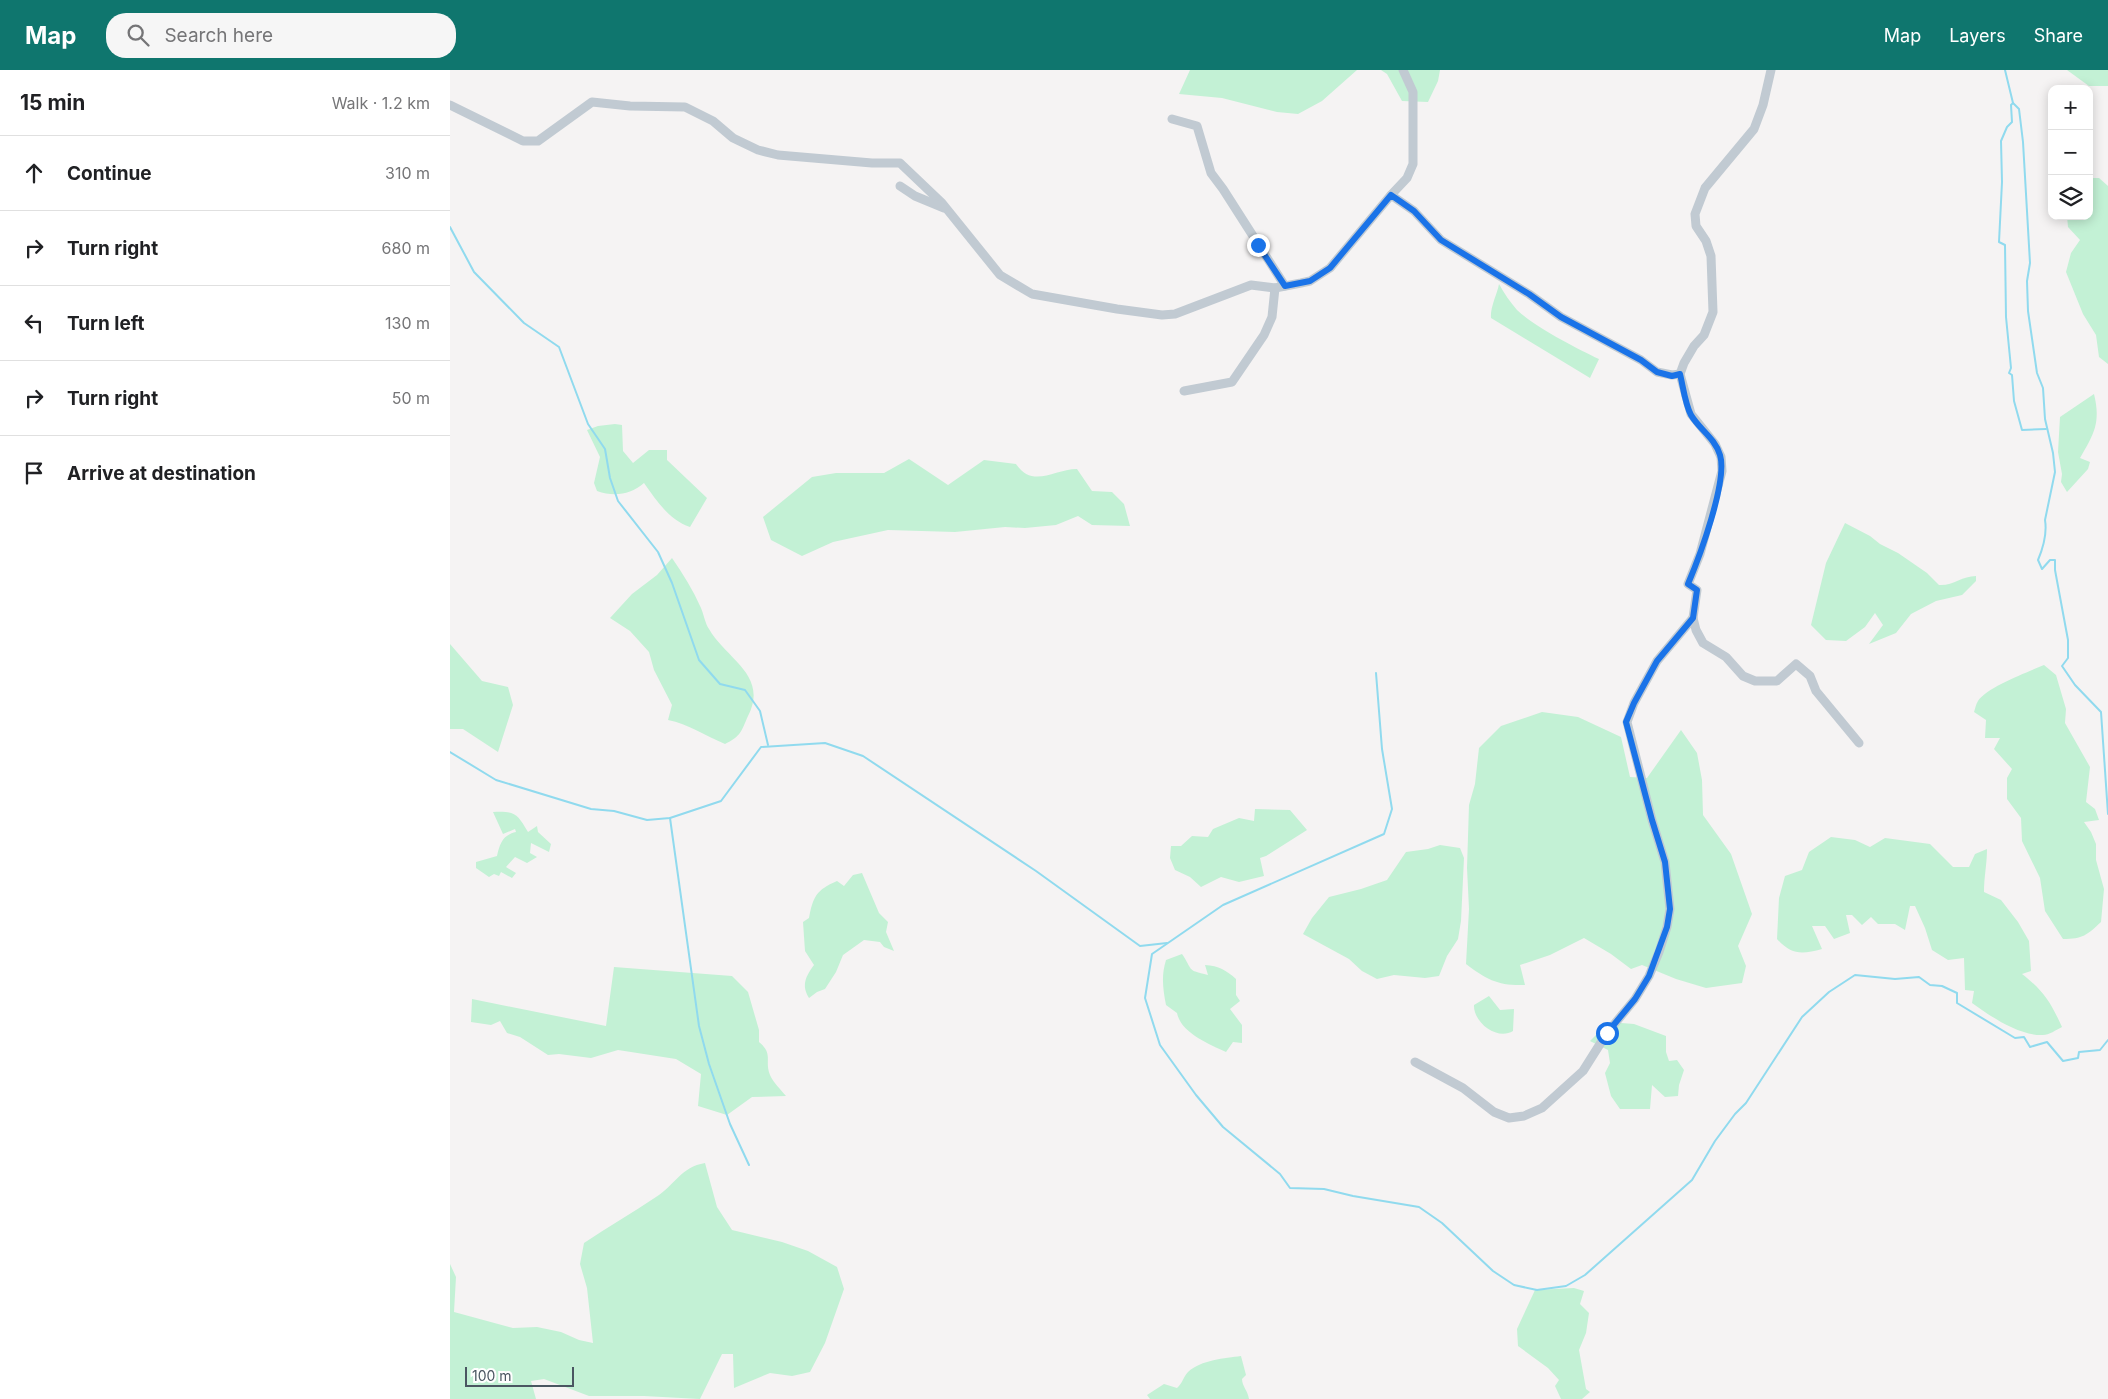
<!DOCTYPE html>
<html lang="en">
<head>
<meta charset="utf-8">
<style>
  :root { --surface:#fff; --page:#f6f6f6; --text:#202124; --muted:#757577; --line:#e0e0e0; --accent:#0f766e }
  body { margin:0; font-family:Inter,sans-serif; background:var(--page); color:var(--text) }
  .controls { position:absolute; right:15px; top:15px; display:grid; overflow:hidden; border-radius:10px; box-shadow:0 2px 12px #0003 }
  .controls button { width:45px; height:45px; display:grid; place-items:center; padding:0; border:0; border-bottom:1px solid var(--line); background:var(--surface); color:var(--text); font:25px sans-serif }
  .scale { position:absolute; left:15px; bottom:12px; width:109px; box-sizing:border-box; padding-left:5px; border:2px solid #4a5661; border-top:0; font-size:14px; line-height:18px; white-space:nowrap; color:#4a5661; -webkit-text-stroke:4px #fff; paint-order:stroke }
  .stop { position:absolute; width:15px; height:15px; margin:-11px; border:4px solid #1a73e8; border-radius:50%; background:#fff }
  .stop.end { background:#1a73e8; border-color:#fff; box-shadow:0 1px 5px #0008 }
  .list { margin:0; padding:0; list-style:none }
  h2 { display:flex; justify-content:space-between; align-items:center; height:65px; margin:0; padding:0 20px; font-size:21px }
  h2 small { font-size:16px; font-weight:400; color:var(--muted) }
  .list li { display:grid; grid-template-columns:32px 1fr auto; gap:15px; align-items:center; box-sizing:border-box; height:75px; padding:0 20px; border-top:1px solid var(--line) }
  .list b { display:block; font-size:19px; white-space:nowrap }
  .list em { font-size:16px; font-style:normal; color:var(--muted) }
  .icon { flex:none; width:28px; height:28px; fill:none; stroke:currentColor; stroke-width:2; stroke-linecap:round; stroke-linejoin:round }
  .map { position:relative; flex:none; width:1658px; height:1329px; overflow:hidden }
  header { display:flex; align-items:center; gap:30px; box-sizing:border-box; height:70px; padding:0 25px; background:var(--accent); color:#fff }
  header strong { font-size:24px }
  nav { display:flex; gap:28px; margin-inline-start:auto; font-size:18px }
  .search { width:350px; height:45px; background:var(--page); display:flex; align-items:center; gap:12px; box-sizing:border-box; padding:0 18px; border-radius:20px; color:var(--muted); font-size:19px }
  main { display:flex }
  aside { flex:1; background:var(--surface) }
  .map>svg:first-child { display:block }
  .green { fill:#c3f1d5 }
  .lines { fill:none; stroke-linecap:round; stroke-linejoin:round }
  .stream { stroke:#90daee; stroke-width:2 }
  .minor { stroke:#c1cad2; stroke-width:9 }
  .route { stroke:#1a73e8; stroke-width:6 }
</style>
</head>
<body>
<header>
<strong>Map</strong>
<div class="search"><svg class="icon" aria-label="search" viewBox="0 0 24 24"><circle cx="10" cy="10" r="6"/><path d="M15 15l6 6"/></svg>Search here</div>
<nav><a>Map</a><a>Layers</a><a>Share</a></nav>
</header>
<main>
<aside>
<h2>15 min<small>Walk · 1.2 km</small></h2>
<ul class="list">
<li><svg class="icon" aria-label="ahead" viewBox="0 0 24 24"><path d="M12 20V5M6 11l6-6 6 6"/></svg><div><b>Continue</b></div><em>310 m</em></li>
<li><svg class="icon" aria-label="right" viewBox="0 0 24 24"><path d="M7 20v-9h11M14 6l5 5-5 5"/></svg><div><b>Turn right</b></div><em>680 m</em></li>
<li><svg class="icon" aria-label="left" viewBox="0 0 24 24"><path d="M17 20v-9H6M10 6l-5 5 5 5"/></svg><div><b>Turn left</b></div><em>130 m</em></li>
<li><svg class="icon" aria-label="right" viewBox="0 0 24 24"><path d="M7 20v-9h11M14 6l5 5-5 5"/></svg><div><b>Turn right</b></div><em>50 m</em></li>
<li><svg class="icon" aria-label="arrive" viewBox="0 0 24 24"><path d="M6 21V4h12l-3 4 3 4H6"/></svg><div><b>Arrive at destination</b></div></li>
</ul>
</aside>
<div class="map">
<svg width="1658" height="1329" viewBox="0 0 1658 1329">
  <rect width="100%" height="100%" fill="#f5f3f3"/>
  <!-- green -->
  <g class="green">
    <path d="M740,0H907L872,31L848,44L827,42L772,28L729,24Z"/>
    <path d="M931,0H990L988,11L978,32L952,31L937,4Z"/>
    <path d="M1617,0H1658V16H1639Z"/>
    <path d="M1639,108H1649L1658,116V294L1649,287L1646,265L1633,244L1616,202L1621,183L1630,170L1618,157L1617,146H1639Z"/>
    <path d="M1049,214C1054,223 1060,232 1067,240C1085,257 1126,278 1149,289L1140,308L1041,248C1040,237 1047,225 1049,214Z"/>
    <path d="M1644,324C1651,353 1644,364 1630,388L1640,392L1638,399L1617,422L1611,412L1612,404L1608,382L1610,347Z"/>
    <path d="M165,354L172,355L173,381L183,393L199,380H217V390L257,428L240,457C219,450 206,430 194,413C180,425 164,427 147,421L144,413L150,387L137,360L148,356Z"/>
    <path d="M459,389L498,415L534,390L566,394C583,419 604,399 627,399L642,421L662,422L674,434L680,456L642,455L628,446L606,455L575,458L555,457L505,462L438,460L383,472L352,486L321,470L313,447L362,407L386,403H434Z"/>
    <path d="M1395,453L1420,466L1430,474L1448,483L1477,503L1489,515C1503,516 1512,506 1526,506V511L1512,525L1486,531L1461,544L1446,563L1419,574L1433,555L1425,543L1415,557L1396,571L1376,570L1361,555L1376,493Z"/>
    <path d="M222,488C233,504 243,520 251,538C254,545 255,553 259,559C276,589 319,605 298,646C291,662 291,666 275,674C256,666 238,654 218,650L222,635L204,600L199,582L180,561L160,548L182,524L207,505Z"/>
    <path d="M0,574L32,611L58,617L63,635L48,682L13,659H0Z"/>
    <path d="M1594,595L1606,605L1616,639L1615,653L1640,697L1636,732L1645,739L1649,750L1634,752L1641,762L1646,774V790L1654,819L1651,852C1637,865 1633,869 1613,869L1595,841L1590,808L1572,771L1571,748L1557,729V708L1562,699L1544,679L1550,668H1535L1536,650L1524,642C1525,639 1526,634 1528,631C1537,617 1578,602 1594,595Z"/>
    <path d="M1092,642L1128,647L1171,667L1180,707L1197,708L1231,660L1247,683L1252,710L1253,745L1281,784L1302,844L1288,876L1296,896L1292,913L1256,918L1226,909L1192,895L1181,899L1161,884L1134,868L1100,885L1070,895L1075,915C1049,916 1037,910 1016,894L1019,839L1017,798L1019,735L1025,714L1029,678L1051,656Z"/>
    <path d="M805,739L840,740L857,760L816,786L810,788L814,806L789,812L771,807L751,817L740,807L725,800L720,788L721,776H731L742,766L758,767L763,759L789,748L804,751Z"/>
    <path d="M43,742C66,741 67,744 78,762L87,756L88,762L101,774L99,782L81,773L80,783L87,787L77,793L65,787L56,797L66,803L62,808L51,802L49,806L44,804L39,807L26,798V792L47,786C50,773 53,765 66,762L65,759L53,764Z"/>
    <path d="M1381,767L1405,770L1420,777L1435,768L1480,774L1503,797H1519L1525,784L1537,779C1537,794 1534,807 1534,822L1551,830L1568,852L1579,871L1581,901L1572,904C1594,921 1601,933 1612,957C1606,960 1599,965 1593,965C1569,966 1540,946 1522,933L1524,921L1515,920L1514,888L1498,890L1482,880L1475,858L1465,836H1460L1455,860L1445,854H1428L1421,847L1412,855L1402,845H1396L1400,863L1384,869L1375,856H1362L1372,879C1353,884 1342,886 1327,869L1329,828L1335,806L1352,800L1359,782Z"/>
    <path d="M990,775L1010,778L1014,788L1011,851L1008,869L997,886L989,906L975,908L944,905L927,909L912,901L899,889L853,864L862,848L879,827L911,819L937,810L956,782L978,779Z"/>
    <path d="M412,803L429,843L438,852L436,862L444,881L434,877L430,872L414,870L393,885L386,902L375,919L367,922L359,928C351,915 356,906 364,895L355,881L353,852L359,848C363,827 366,820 387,811L394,816L403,805Z"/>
    <path d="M732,884C743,900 736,900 758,905L755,895C769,896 776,900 786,909V925L790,931L780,939L792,955V973L783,972L776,982C759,974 731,963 727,943L716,935C713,919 711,906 716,890Z"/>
    <path d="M164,897L282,906L298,922L309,960V972C324,984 314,991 320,1005C323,1012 331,1020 336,1026L302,1027L277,1045L248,1036L251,1004L226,989L168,980L141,988L109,984L98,985L70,967L57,963L50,951L41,955L21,952L22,929L156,956Z"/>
    <path d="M1039,926L1050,940L1064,939L1063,961C1047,971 1023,952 1024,935Z"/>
    <path d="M1159,952L1184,954L1216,966V982L1219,991L1227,990L1234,1000L1229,1015L1228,1026L1215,1027L1202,1015L1200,1039H1170L1161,1026L1155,1003L1160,993L1158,980L1140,971Z"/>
    <path d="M255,1093L267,1137L282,1160L332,1172L358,1181L387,1197L394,1219L375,1273L360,1302L342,1306L320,1303L284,1318L283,1284H272L250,1329L194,1326H139L94,1309L81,1311L86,1329H0V1194L6,1207L4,1242L63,1258L87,1257L111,1262L129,1270L143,1273L137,1218L130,1194L134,1173C158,1157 182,1143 206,1127C225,1115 231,1097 255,1093Z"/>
    <path d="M1124,1218L1134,1221L1130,1234L1139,1243L1136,1263L1129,1280L1136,1319L1140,1322L1132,1329H1111L1105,1316L1109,1310L1098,1298L1068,1276L1067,1259L1085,1220Z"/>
    <path d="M791,1286L796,1305L792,1309C792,1316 798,1321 799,1329H700L697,1325L714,1314L727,1318C733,1313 733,1307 738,1302C751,1290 775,1288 791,1286Z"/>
  </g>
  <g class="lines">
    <!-- stream -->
    <g class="stream">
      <path d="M1555,0L1563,33L1569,39L1573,72L1580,193L1577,211L1578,241L1587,303L1593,318L1595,349L1603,383L1605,402L1595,450C1597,462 1593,478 1588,490L1592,499L1600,490H1605V500L1618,570V588L1612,596L1625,615L1651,642L1658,744"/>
      <path d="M1563,33L1561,35L1562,52L1557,57L1551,71L1552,112L1549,172L1555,175L1556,247L1561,298L1559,303L1562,305L1564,331L1572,360L1596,359"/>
      <path d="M0,157L24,202L74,253L109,277L138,354L155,379L160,408L168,431L208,482L222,513L249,590L270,614L295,620L310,641L318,675"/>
      <path d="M926,603L932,679L942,739L934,764L773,835L702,884L695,928L710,975L746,1025L773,1057L830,1104L840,1118L874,1119L903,1126L969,1137L992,1153L1043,1201L1064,1215L1087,1220L1116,1216L1135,1205L1242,1110L1265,1071L1285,1044L1296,1033L1352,947L1379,922L1405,905L1445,909L1469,907L1480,915L1492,916L1507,923V933L1565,968L1574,967L1580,977L1597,972L1613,991L1628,988L1629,982L1650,980L1658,970"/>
      <path d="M0,682L46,710L141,739L164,741L197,750L220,748L271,731L311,677L375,673L413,686L586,801L690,876L717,873"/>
      <path d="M220,748L249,956L259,994L280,1054L299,1095"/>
    </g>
    <!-- minor -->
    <g class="minor">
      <path d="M0,35L73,71H88L142,32L180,36L235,37L263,51L283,68L308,80L328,85L422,93H450L492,133L550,205L582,224L667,239L712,245L725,244L801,215L825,218L851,213L860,211L880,198L941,125L964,141L991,170L1079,224L1111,247L1191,290L1207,302L1222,305L1230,304"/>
      <path d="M722,49L747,56L761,103L773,119L835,216"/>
      <path d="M450,116L465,126L494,138"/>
      <path d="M941,125L957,108L963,94V22L953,0"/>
      <path d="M734,321L782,312L814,265L822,247L825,218"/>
      <path d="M1243,548L1247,520L1238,514L1250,484L1272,401L1271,387L1265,374L1241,344L1230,304L1234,293L1244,276L1254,265L1263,242L1261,186L1256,171L1246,156L1245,144L1255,118L1304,59L1313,35L1321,0"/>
      <path d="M965,992L1013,1018L1044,1042L1059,1048L1074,1046L1092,1038L1133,1001L1157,963L1185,929L1199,906L1209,882L1217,857L1220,839L1215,792L1202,750L1177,652L1184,633L1207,591L1243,548L1246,560L1253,573L1276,587L1293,606L1305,611H1327L1346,594L1360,606L1366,621L1409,673"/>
    </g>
  </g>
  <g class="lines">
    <!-- route -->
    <path class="route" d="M808,175L835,216L860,211L880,198L941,125L964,141L991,170L1079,224L1111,247L1191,290L1207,302L1222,306L1230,304C1233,316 1235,334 1241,345C1249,359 1265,368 1270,385C1278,411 1249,488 1238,514L1247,520L1243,548L1207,591L1184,633L1176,652L1202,750L1215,792L1220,839L1217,857L1199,906L1185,929L1157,963"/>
  </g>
</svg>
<div class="controls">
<button>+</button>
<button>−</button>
<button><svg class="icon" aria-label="layers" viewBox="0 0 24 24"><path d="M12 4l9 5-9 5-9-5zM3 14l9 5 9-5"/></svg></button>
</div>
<div class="scale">100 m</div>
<div class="stop" style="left:1157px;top:963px"></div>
<div class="stop end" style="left:808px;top:175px"></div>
</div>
</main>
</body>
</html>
